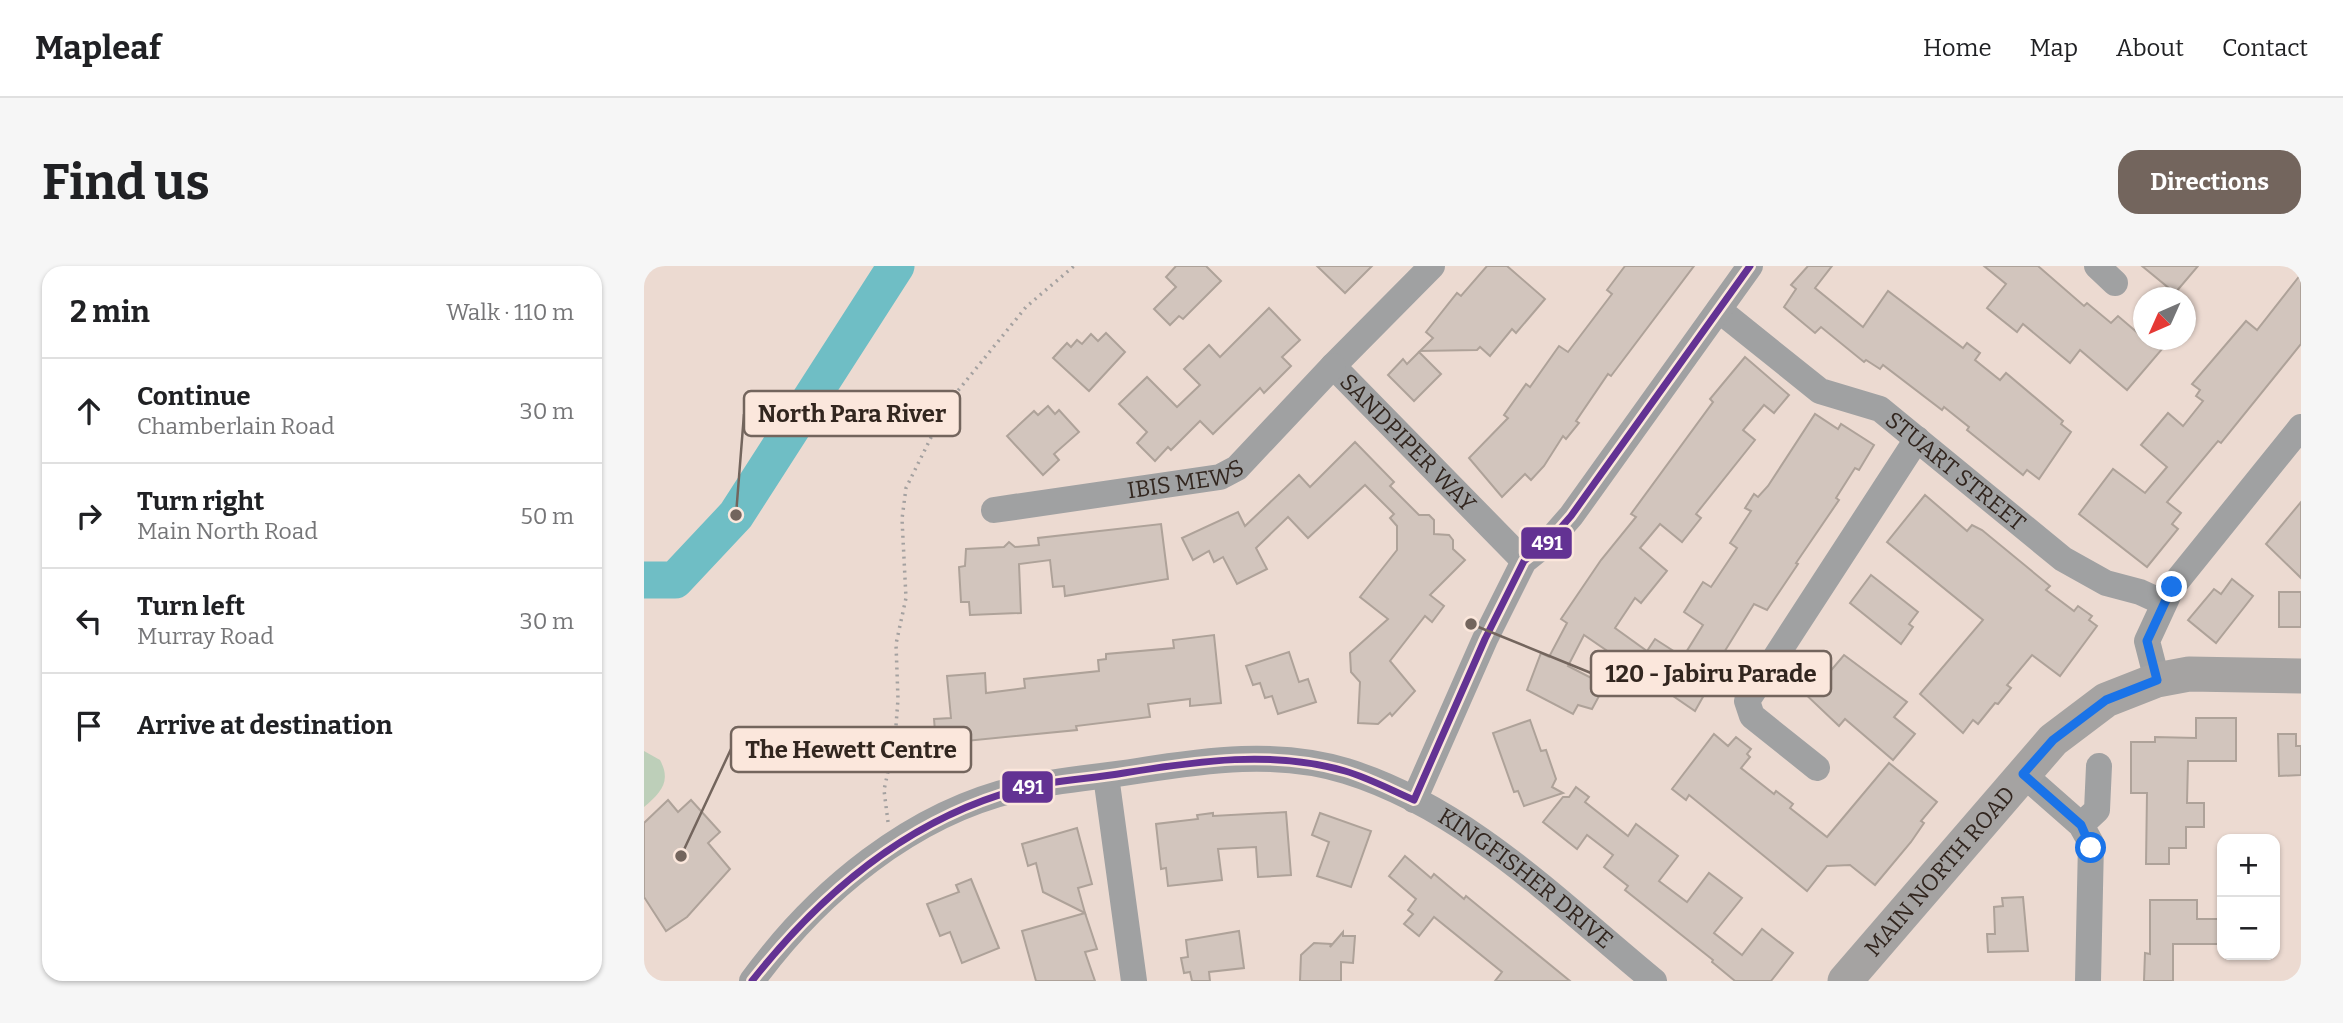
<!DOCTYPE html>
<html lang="en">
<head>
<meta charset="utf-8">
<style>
  :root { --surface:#fff; --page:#f6f6f6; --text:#202124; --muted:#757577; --line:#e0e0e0; --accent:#73655d }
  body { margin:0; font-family:Bitter,serif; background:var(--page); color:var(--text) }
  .controls { position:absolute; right:21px; bottom:21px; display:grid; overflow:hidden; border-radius:14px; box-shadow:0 2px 5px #0004 }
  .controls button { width:63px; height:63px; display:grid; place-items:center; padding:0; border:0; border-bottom:2px solid var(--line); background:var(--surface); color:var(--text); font:35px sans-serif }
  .compass { position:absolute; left:1489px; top:21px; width:63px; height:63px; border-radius:50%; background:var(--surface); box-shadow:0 2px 5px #0004; rotate:225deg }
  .stop { position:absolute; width:21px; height:21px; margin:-16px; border:5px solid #1a73e8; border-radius:50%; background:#fff }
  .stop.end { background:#1a73e8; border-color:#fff; box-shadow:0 2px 7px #0008 }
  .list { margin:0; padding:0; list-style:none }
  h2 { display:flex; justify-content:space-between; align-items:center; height:91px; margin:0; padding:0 28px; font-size:30px }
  h2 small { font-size:23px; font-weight:400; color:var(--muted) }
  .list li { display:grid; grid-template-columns:46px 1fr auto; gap:21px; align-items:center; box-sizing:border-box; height:105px; padding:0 28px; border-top:2px solid var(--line) }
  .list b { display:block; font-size:26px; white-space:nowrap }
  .list p { margin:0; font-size:23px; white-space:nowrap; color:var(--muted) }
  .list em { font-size:23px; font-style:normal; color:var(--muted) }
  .icon { flex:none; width:38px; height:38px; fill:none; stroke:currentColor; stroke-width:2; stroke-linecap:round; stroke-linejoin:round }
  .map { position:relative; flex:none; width:1657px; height:715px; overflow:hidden; border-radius:21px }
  header { display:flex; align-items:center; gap:42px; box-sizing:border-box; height:98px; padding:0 35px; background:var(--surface); border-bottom:2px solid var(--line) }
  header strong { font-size:33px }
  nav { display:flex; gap:38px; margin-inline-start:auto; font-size:24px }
  .intro { display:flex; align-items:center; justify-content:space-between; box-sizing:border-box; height:168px; padding:0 42px }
  h1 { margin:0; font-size:49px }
  .button { padding:18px 32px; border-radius:21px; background:var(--accent); color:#fff; font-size:24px; font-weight:700 }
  main { display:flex; gap:42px; padding:0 42px }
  aside { flex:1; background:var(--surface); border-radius:21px; box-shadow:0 2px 5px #0004 }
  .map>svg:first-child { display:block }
  .green { fill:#bdcfb9 }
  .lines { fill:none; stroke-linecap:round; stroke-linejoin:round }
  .river { stroke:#6fbec5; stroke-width:37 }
  .building { fill:#d2c5bd; stroke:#aea299; stroke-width:2 }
  .path { stroke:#a4a1a0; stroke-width:3.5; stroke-dasharray:2 5; stroke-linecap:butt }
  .minor { stroke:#a0a1a2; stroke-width:26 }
  .major { stroke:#a5a3a2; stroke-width:35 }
  .bus-1-casing { stroke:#fbe7dc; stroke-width:12 }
  .bus-1 { stroke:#633293; stroke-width:7 }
  .route { stroke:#1a73e8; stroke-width:9 }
  .labels { text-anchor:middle; stroke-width:6; stroke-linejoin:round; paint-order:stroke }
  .street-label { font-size:23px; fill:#32261f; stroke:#fbe7dc }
  .leader { fill:none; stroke:#73655d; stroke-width:2.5 }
  .callout-dot { fill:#73655d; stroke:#fbe7dc; stroke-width:2.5 }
  .callout { fill:#fbe7dc; stroke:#73655d; stroke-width:2.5 }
  .callout-label { font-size:24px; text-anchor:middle; font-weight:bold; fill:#32261f }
  .line-badge { stroke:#fbe7dc; stroke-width:2.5 }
  .badge-label { font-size:19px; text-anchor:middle; font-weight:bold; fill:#fff }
</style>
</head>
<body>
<header>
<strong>Mapleaf</strong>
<nav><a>Home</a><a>Map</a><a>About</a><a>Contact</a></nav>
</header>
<div class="intro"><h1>Find us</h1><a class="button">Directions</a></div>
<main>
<aside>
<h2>2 min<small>Walk · 110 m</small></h2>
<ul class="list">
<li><svg class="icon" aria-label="ahead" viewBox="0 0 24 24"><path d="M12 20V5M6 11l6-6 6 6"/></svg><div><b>Continue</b><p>Chamberlain Road</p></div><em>30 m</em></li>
<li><svg class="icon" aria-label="right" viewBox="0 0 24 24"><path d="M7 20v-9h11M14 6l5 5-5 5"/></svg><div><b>Turn right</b><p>Main North Road</p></div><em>50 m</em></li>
<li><svg class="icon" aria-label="left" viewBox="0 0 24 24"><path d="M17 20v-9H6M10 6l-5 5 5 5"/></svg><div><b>Turn left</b><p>Murray Road</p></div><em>30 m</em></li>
<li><svg class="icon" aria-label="arrive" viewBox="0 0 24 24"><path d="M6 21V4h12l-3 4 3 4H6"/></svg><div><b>Arrive at destination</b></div></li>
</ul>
</aside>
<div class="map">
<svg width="1657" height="715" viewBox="0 0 1657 715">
  <rect width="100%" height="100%" fill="#ecdad1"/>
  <!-- green -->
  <path class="green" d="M0,485L16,494C28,516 16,527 0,541Z"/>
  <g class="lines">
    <!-- river -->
    <path class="river" d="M0,314H31L92,249L252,0"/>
  </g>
  <!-- building -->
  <g class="building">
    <path d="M532,0H562L577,15L539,53L535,50L526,59L510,43L532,21L522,11Z"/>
    <path d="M673,0H728L701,27Z"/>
    <path d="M843,0H863L901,33L872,67L868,63L846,90L836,81L833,84L776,85L789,72L782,66L813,27L817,30Z"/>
    <path d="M981,0H1050L967,110L964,108L932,155L935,157L922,173L919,170L900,200L887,214L881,208L858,231L825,192L864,152L860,149L882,118L886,121L915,80L924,86L968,28L963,24Z"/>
    <path d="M1164,0H1188L1171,22L1219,61L1244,25L1319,82L1323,77L1336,87L1331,94L1356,114L1362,107L1419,155L1417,158L1427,166L1395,213L1383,204L1379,209L1323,164L1325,161L1300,141L1298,144L1239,99L1236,103L1222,94L1220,96L1177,61L1171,67L1140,41L1152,23L1147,19Z"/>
    <path d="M1340,0H1394L1440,40L1443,37L1467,57L1474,50L1495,68L1500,66V74H1509L1519,82L1483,124L1436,84L1426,97L1379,58L1373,66L1343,42L1362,18Z"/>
    <path d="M1498,0H1554L1531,27Z"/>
    <path d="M1657,8V78L1577,177L1574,175L1523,236L1537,247L1528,258L1534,263L1503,301L1435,248L1469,203L1501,227L1523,201L1497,179L1524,147L1539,160L1559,135L1552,130L1556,124L1548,118L1602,55L1613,64Z"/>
    <path d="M625,42L656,74L638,91L647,100L620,127L616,122L569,168L556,155L527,184L524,181L511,195L493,177L503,166L475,138L503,111L533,141L556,119L540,103L565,79L576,91Z"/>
    <path d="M462,67L481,86L445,125L409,92L423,77L427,81L433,74L438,78L447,68L454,75Z"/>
    <path d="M775,86L797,108L770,135L744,109L759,93L763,98Z"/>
    <path d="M1101,91L1145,129L1130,147L1120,139L1099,164L1111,174L1052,248L1057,252L1038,276L1016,258L996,282L1023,305L997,337L991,332L971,362L1003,385L1011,373L1039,391L1059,359L1040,346L1059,316L1067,321L1093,282L1086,277L1107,245L1101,242L1110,228L1114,231L1124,220L1171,148L1194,163L1197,158L1230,179L1215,204L1211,202L1192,232L1195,234L1152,297L1154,298L1123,344L1110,338L1069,404L1073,406L1051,445L940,369L924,400L961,419L948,443L934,439L929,448L883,424L897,387L905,391L923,357L917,353L957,294L992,251L987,248L1069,136L1066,133Z"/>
    <path d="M404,140L411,148L415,144L435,166L410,188L415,194L399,209L363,170L390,145L394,149Z"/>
    <path d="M711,176L750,216L746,220L775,249H785L790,254V268L805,269L809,274V283L821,294L786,329L800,340L788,356L781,350L746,395L771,425L748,450L746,447L734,458L714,457L716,416L707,406L706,387L744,353L716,331L753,284V260L746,252L750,248L721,219L664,272L644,251L612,282L623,303L593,318L579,291L570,296L565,285L549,294L538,272L594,246L601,260L655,209L666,221Z"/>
    <path d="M1281,229L1323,265L1328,259L1338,264L1406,320L1402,324L1430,345L1434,340L1448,350L1445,354L1453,360L1416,410L1388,389L1363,419L1367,422L1354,438L1351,437L1334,458L1329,454L1319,467L1276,428L1339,354L1243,276Z"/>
    <path d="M1657,236V312L1622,278Z"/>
    <path d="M517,258L524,313L421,330L420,320L409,321L406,294L375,298L377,347L326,349L325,336H317L315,301L321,300L322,283L360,281L365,276L371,281L395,279L394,272Z"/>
    <path d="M1227,309L1274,346L1265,358L1269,361L1257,378L1206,337Z"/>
    <path d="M1588,313L1609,330L1572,377L1544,354L1570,323L1577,328Z"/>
    <rect x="1635" y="326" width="22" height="35"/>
    <path d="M570,369L577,437L546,440V433L504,438L506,451L432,460L433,464L292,478L290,453L307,452L303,410L341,407L342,427L381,422L380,413L455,405L454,394L462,393V388L530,382L529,374Z"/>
    <path d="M645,386L655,416L664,413L672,436L634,448L628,430L621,432L616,417L609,419L602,400Z"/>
    <path d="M1200,389L1263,436L1250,451L1271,468L1249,494L1201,453L1195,460L1157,424L1169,408L1178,415Z"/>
    <path d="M1552,452H1592V495H1544L1543,537H1560V561H1542V582H1525V598H1502L1503,527H1487V476H1511V471L1552,472Z"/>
    <path d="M886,454L897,485L902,484L912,513L908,521L919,527L880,540L874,525L870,526L849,467Z"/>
    <path d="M1070,468L1084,480L1092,471L1107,483L1103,488L1106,491L1097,502L1130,528L1132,525L1149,538L1146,542L1183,571L1245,497L1293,536L1277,555L1280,557L1267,576L1231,619L1206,599L1183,600L1163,625L1045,529L1042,534L1028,523Z"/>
    <path d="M1634,468H1652V480H1657V509L1635,510Z"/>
    <path d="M932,521L945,531L941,536L984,570L992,558L1034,590L1015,615L1043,636L1065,607L1098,632L1070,667L1098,689L1118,663L1149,687L1127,715H1091L1068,696L1069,694L981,624L984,620L960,601L969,589L943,569L933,583L899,556L919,531H925Z"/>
    <path d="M24,534L34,546L47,534L76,566L64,577L86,603L43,651L22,665L0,631V557Z"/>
    <path d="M642,546L647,609L614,611L612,581L574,583L578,614L524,620L522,602L517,603L512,558L554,553L553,549L569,547V550Z"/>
    <path d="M676,547L727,565L707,621L673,610L685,576L668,569Z"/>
    <path d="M433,562L448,618L434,622L441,647L399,626L392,597L384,600L378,578Z"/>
    <path d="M761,590L787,612L790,608L820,633L822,630L926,715H851L858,706L790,651L775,670L760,658L769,648L764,644L772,633L745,610Z"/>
    <path d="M327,613L355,682L318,697L306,666L296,670L283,638L315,626L312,619Z"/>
    <path d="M1379,631L1384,685L1344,686L1343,668H1351L1350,641L1359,640L1358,632Z"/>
    <path d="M1506,634H1553V653H1576V678H1529V715H1500L1501,687L1506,688Z"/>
    <path d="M441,647L453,683L441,686L451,715H392L378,665Z"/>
    <path d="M595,665L600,702L565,706L566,715H548L546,706L540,707L537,692L544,691L542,674Z"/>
    <path d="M699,666V670H711L709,697L697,696V715H656L657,689L670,677L687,678L686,681Z"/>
  </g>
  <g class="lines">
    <!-- path -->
    <path class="path" d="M244,556L240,524L251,473L254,433L252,378L262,332L258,253L262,222L304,137L382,41L430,0"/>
    <!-- minor -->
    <g class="minor">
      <path id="s1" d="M788,0L689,100L880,295"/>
      <path d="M1453,0L1471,17"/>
      <path id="s2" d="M1075,44L1176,125L1236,143L1419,293L1462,317L1496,326L1520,337"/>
      <path id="s3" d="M350,244L576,211L593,202L689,100"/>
      <path d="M1513,414L1503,375L1528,321L1657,161"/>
      <path d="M1173,502L1108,450L1103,435L1273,173"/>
      <path d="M1379,508L1437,559L1447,577L1444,715"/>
      <path d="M462,510L490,715"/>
      <path d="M770,534L841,373L880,295L905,275L927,250L1106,0"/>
      <path d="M1437,559L1453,544L1455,500"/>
      <path id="s4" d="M108,715C172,627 268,546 378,522C415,514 455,511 493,505C562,494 634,484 702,505C822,542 915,637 1010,715"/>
    </g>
    <!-- major -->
    <path class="major" id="s5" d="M1201,715L1409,474L1462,434L1513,414L1545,408L1657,410"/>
    <!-- bus-1 casing -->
    <g class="bus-1-casing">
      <path id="bus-1" d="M108,715C178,626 264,553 375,523C409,514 445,513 480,507C554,495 628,484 701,505C725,512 747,524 770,534L841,373L880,295L905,275L927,250L1106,0"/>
    </g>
    <!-- bus-1 -->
    <use href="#bus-1" class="bus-1"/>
  </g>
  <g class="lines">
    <!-- route -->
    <path class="route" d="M1447,582L1437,559L1379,508L1409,474L1462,434L1513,414L1503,375L1528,321"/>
  </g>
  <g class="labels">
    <!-- street labels -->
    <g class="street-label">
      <text dy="8" stroke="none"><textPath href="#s1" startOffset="248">SANDPIPER WAY</textPath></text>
      <text dy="8" stroke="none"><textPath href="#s2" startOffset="290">STUART STREET</textPath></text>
      <text dy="8" stroke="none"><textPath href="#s3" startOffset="194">IBIS MEWS</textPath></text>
      <text dy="8" stroke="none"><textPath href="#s5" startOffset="145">MAIN NORTH ROAD</textPath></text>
      <text dy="8" stroke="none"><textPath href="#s4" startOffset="877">KINGFISHER DRIVE</textPath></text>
    </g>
  </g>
  <!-- callouts -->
  <path class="leader" d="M92 249L100 148M827 358L947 407M37 590L87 483"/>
  <g class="callout-dot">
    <circle cx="92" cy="249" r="7"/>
    <circle cx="827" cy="358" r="7"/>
    <circle cx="37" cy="590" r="7"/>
  </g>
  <g class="callout">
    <rect x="100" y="125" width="216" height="45" rx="7"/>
    <rect x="947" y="385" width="240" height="45" rx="7"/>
    <rect x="87" y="461" width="240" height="45" rx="7"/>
  </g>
  <g class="callout-label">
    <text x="208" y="156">North Para River</text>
    <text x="1067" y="416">120 - Jabiru Parade</text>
    <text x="207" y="492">The Hewett Centre</text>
  </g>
  <g class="line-badge">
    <rect x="876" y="260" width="53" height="34" rx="7" fill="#633293"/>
    <rect x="357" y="504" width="53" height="34" rx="7" fill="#633293"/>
  </g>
  <g class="badge-label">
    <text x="903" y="284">491</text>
    <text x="384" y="528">491</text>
  </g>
</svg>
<div class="controls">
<button>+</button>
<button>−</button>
</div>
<svg class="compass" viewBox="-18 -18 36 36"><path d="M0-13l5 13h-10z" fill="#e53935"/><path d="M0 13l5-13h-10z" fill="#757577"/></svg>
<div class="stop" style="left:1447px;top:582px"></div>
<div class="stop end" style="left:1528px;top:321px"></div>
</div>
</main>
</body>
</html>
